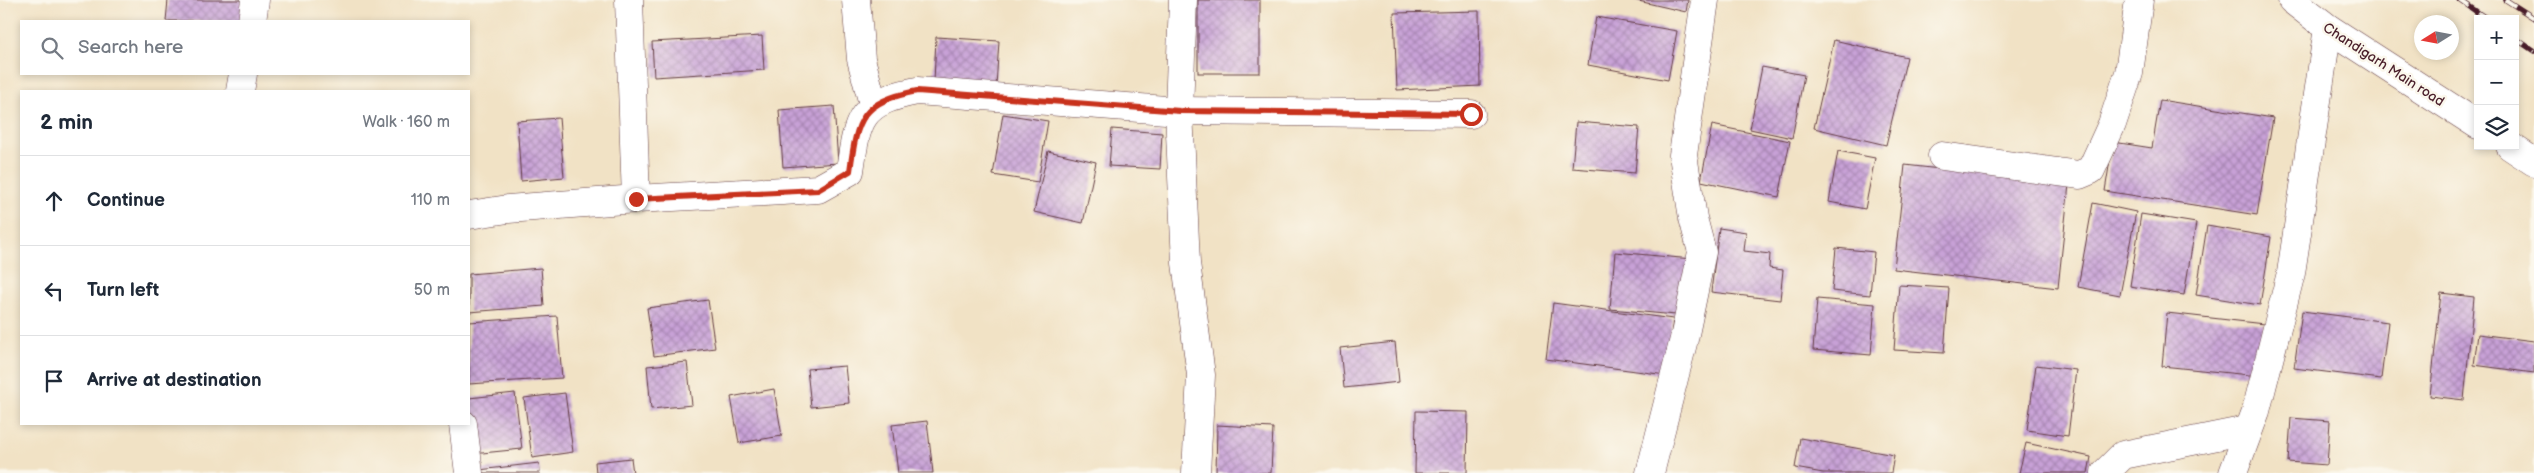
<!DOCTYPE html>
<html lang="en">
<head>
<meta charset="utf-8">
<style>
  :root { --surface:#fff; --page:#f6f6f7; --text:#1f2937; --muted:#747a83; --line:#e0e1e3 }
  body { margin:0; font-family:"Balsamiq Sans",sans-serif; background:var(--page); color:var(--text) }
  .controls { position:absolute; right:15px; top:15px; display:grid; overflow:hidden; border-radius:0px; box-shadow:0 2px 8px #0003 }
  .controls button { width:45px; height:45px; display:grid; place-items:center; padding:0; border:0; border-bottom:1px solid var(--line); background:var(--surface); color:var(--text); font:25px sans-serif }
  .compass { position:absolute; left:2414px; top:15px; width:45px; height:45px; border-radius:50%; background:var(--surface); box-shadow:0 2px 8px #0003; rotate:259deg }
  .stop { position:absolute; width:15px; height:15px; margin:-11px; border:4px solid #c8321e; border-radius:50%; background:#fff }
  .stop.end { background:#c8321e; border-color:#fff; box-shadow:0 1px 5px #0008 }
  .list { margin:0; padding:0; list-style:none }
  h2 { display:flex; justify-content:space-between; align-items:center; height:65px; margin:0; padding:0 20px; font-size:21px }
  h2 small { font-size:16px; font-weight:400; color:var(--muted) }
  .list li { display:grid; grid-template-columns:32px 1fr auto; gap:15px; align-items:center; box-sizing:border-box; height:90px; padding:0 20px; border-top:1px solid var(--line) }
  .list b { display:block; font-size:19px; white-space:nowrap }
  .list em { font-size:16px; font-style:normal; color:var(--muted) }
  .icon { flex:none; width:28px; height:28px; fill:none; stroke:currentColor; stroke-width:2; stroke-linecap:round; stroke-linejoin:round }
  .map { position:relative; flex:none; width:2534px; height:473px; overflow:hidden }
  .search { position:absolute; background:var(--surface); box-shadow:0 2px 8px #0003; left:20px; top:20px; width:450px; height:55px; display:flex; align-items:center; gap:12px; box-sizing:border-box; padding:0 18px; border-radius:0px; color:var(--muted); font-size:19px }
  .panel { position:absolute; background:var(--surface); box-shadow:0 2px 8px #0003; left:20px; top:90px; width:450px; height:335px; border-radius:0px }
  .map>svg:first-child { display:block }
  .building { fill:url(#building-cross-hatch) }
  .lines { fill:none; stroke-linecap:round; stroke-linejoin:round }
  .street-casing { stroke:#633c42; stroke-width:29 }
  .street { stroke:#fff; stroke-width:28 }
  .rail-casing { stroke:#4a1f2b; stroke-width:5.5 }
  .rail { stroke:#fbf7ec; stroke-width:4; stroke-dasharray:11; stroke-linecap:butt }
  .route { stroke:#c8321e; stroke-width:6 }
  .labels { text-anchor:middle; stroke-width:5; stroke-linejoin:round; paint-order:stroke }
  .street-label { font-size:14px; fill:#4a1f2b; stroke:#fbf7ec }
</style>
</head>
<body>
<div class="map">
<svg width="2534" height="473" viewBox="0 0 2534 473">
  <defs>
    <pattern id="building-cross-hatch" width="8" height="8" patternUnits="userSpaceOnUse" patternTransform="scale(1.25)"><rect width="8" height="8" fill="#c8a1d7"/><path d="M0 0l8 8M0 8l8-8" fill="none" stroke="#a483af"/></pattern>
  </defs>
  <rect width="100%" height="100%" fill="#fbf7ec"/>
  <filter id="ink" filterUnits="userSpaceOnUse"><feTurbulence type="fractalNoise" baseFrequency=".02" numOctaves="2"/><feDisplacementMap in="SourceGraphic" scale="10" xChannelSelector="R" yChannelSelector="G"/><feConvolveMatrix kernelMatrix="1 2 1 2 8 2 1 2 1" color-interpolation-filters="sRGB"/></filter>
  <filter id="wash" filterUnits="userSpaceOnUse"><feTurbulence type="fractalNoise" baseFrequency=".0096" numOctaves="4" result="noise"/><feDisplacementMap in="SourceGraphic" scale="20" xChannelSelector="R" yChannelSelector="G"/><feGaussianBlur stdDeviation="1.12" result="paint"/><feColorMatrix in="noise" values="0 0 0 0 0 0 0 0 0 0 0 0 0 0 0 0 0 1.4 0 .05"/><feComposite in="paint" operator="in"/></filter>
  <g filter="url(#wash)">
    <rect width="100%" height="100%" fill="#f1e2c5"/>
    <g id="blocks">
      <!-- building -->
      <g class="building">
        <path d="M168,0H244L242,21H166Z"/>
        <rect x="1198" y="0" width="62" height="73"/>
        <path d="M1634,0H1688L1686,12Z"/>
        <path d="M1479,11L1480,86L1397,90L1394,13Z"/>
        <path d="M1596,17L1677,31L1668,80L1588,65Z"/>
        <path d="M762,36L764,70L654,77L652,42Z"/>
        <path d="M936,37L999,41L996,86L934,82Z"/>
        <path d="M1834,40L1907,57L1886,145L1814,128Z"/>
        <path d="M1762,67L1804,75L1792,138L1750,129Z"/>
        <path d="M2160,100L2273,118L2257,215L2105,191L2113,142L2152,148Z"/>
        <path d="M834,106L838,163L783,167L779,110Z"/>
        <path d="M1003,114L1048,121L1038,182L993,175Z"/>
        <path d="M559,118L564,177L521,181L517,121Z"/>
        <path d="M1576,122L1639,127L1635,173L1572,168Z"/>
        <path d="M1712,125L1790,141L1779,197L1701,181Z"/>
        <path d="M1112,129L1162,133L1160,169L1109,166Z"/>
        <path d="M1048,151L1096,162L1083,223L1034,212Z"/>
        <path d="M1838,151L1875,158L1865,209L1829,202Z"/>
        <path d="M1905,165L2069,184L2058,288L1894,269Z"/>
        <path d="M2093,203L2136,212L2120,295L2078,287Z"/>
        <path d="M2141,214L2196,223L2184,295L2130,286Z"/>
        <path d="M2207,226L2271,237L2260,305L2196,295Z"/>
        <path d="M1719,228L1746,232L1744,251L1770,254L1769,268L1783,270L1780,300L1711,292Z"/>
        <path d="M1836,248L1874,252L1870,295L1832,291Z"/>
        <path d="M1615,252L1692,259L1687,316L1610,309Z"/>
        <path d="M541,268L544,306L469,312V274Z"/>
        <path d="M1899,285L1949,288L1944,353L1894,350Z"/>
        <path d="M2441,293L2474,297L2464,400L2430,396Z"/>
        <path d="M1817,299L1875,304L1871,355L1813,350Z"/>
        <path d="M708,300L715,348L654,356L647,308Z"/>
        <path d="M1553,303L1673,319L1666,375L1546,359Z"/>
        <path d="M2302,311L2388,322L2381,379L2294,368Z"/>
        <path d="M2167,313L2264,324L2259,376L2162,366Z"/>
        <path d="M557,316L562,378L469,384V322Z"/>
        <path d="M2478,334L2534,341V373L2474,365Z"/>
        <path d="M1395,342L1399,382L1344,388L1340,348Z"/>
        <path d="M687,362L692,405L651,409L647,366Z"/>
        <path d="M2036,365L2076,370L2068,436L2027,430Z"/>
        <path d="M845,366L849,403L811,407L807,369Z"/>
        <path d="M774,389L782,436L739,443L731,397Z"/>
        <path d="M515,393L522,449L472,454L469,398Z"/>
        <path d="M565,393L573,452L532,458L524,398Z"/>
        <path d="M1416,411L1468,412L1467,473H1415Z"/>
        <path d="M2291,418L2330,421L2327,465L2288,462Z"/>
        <path d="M927,421L933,473H898L892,425Z"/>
        <path d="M1217,425L1273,428L1271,473H1216Z"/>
        <path d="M1800,438L1894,455L1891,473H1823L1795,468Z"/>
        <path d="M2026,443L2091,457L2088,473H2019Z"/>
        <path d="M631,458L633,473H596L595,462Z"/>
        <path d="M539,463L540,473H479V470Z"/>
      </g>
    </g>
  </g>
  <g filter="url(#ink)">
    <use href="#blocks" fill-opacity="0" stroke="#633c42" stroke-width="1"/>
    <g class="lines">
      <!-- street casing -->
      <g class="street-casing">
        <g id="street">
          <path d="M629,0L636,199"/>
          <path d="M856,0L861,59L873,104"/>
          <path d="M2292,0L2328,28L2478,125"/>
          <path d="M252,21L255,0"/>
          <path d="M240,91L243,74"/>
          <path d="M2510,146L2534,162"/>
          <path d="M1942,156L2079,175L2091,170L2112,124L2129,73L2139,0"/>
          <path d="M469,215L508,209L636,199L818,189L850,171C857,118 860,102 917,91L1179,111L1183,0"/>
          <path d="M463,424L469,473"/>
          <path d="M1196,473L1201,375L1186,263L1179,111L1471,114"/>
          <path d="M1650,473L1684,339L1702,252L1693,218L1683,155L1705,0"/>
          <path d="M2105,473L2123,455L2247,430"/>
          <path d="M2233,473L2256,411L2291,273L2328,28"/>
        </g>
      </g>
      <!-- street -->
      <use href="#street" class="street"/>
      <!-- rail casing -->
      <g class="rail-casing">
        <g id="rail">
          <path d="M2460,0L2487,19"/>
          <path d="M2506,0L2534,18"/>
          <path d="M2515,38L2534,51"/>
        </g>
      </g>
      <!-- rail -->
      <use href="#rail" class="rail"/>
    </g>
  </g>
  <g class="lines" filter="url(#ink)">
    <!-- route -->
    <path class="route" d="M636,199L818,190L850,171C857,118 861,102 917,91L1180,111L1471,114"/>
  </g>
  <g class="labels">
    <!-- street labels -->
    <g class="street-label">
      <text transform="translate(2384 64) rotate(33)" y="5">Chandigarh Main road</text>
    </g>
  </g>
</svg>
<div class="controls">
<button>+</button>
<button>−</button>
<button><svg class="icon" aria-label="layers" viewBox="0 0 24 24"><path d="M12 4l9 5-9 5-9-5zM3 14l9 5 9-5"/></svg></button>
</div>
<svg class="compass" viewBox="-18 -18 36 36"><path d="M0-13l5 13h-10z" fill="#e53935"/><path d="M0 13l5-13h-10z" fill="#747a83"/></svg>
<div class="stop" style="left:1471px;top:114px"></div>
<div class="stop end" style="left:636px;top:199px"></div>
<div class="search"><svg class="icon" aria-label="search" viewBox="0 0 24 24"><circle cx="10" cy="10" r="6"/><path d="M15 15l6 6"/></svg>Search here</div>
<section class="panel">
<h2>2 min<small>Walk · 160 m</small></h2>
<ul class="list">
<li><svg class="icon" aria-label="ahead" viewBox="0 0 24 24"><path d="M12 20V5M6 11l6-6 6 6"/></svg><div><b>Continue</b></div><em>110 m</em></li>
<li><svg class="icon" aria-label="left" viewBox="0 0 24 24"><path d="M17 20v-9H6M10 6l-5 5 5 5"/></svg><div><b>Turn left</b></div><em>50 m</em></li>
<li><svg class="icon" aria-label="arrive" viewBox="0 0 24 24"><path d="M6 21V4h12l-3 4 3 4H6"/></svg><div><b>Arrive at destination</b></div></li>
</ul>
</section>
</div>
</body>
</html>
